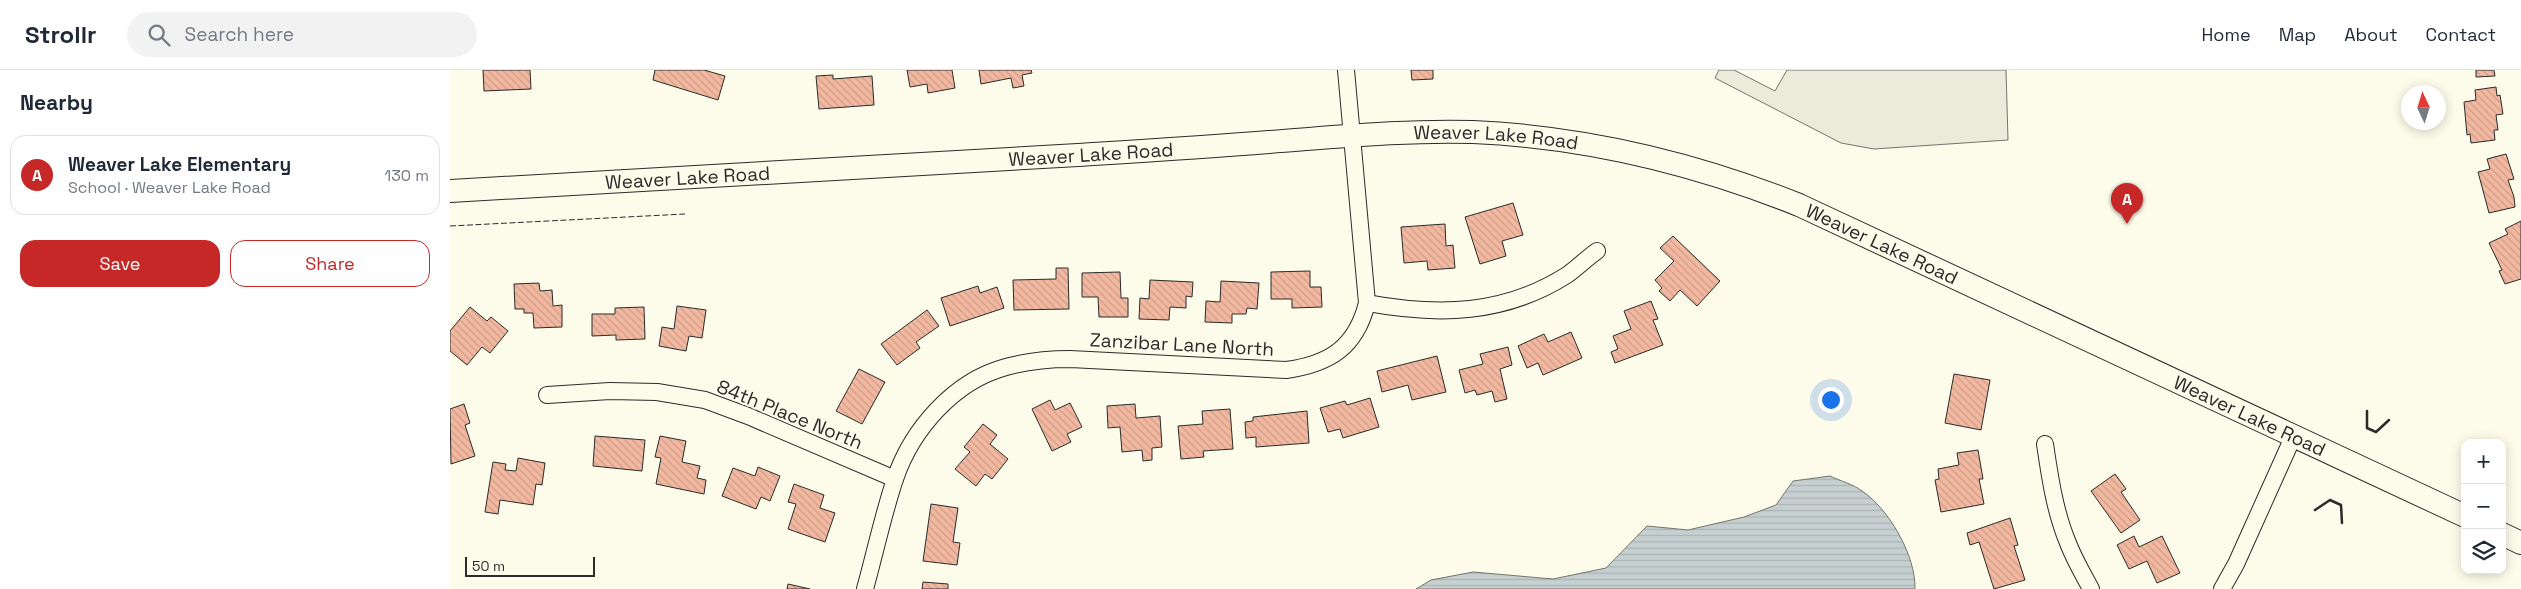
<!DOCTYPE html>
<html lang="en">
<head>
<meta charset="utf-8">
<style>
  :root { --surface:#fff; --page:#f2f2f3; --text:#1f2937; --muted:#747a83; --line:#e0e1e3; --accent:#c62828 }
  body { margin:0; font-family:"Space Grotesk",sans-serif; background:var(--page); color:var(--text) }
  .controls { position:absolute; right:15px; bottom:15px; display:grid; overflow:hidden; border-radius:10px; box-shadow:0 2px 12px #0003 }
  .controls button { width:45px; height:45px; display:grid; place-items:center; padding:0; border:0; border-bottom:1px solid var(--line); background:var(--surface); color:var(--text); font:25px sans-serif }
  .compass { position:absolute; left:1951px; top:15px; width:45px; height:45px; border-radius:50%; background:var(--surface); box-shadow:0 2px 12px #0003; rotate:356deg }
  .scale { position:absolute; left:15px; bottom:12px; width:130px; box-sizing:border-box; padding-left:5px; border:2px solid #2b2b2b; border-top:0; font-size:14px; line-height:18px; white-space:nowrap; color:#2b2b2b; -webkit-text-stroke:4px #fdfbea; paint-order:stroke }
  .you { position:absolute; left:1380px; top:329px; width:18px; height:18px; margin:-12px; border:4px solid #fff; border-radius:50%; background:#1a73e8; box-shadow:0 0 0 8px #1a73e833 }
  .badge { display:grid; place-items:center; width:32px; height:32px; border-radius:50%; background:var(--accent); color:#fff; font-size:16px; font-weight:700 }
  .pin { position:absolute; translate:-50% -41px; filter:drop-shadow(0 1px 2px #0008) }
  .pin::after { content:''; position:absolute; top:26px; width:18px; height:15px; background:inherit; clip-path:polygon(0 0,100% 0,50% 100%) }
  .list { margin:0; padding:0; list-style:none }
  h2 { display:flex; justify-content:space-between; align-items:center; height:65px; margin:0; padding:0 20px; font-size:21px }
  h2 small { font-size:16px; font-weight:400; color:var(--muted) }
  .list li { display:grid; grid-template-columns:32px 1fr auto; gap:15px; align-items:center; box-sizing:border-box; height:80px; margin:0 10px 10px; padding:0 10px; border:1px solid var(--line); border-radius:15px }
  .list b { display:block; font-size:19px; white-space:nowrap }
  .list p { margin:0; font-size:16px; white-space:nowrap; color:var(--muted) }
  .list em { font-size:16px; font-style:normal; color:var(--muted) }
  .actions { display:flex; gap:10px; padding:15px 20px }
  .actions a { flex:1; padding:11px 0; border:1px solid var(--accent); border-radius:15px; text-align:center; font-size:18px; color:var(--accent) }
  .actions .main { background:var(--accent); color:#fff }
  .icon { flex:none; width:28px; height:28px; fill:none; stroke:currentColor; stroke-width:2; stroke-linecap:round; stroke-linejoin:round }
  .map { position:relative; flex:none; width:2071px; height:519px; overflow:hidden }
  header { display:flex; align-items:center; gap:30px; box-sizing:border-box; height:70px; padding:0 25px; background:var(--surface); border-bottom:1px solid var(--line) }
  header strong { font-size:24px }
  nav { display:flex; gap:28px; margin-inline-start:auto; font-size:18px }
  .search { width:350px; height:45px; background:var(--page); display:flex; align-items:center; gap:12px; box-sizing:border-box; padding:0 18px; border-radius:28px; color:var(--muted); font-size:19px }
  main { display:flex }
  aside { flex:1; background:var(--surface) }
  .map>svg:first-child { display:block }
  .parking { fill:#eceadb; stroke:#74746e }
  .water { fill:url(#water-rules); stroke:#74746e }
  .building { fill:url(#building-back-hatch); stroke:#2b2b2b }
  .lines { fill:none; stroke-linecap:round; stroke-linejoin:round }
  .street-casing { stroke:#2b2b2b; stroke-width:18 }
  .secondary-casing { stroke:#2b2b2b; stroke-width:24 }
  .street { stroke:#fdfbea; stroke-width:16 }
  .secondary { stroke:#fdfbea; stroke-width:22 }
  .fence { stroke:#2b2b2b; stroke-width:1; stroke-dasharray:6 2.5; stroke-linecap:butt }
  .wall { stroke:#2b2b2b; stroke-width:2.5 }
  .labels { text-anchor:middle; stroke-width:4; stroke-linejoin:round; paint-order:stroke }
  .street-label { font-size:19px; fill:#2b2b2b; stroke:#fdfbea }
</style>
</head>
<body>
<header>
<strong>Strollr</strong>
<div class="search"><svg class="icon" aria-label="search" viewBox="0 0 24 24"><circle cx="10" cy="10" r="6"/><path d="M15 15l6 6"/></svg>Search here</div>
<nav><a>Home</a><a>Map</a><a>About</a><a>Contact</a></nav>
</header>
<main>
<aside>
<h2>Nearby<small></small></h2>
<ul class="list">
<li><span class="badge">A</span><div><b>Weaver Lake Elementary</b><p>School · Weaver Lake Road</p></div><em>130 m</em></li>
</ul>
<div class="actions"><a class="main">Save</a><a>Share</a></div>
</aside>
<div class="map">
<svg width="2071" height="519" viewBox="0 0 2071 519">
  <defs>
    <pattern id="water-rules" width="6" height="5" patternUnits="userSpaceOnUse" patternTransform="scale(1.25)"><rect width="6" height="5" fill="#c7d0d0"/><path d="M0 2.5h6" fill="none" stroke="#abb3b3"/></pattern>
    <pattern id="building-back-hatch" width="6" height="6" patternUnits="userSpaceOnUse" patternTransform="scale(1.25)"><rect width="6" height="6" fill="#f2b8a0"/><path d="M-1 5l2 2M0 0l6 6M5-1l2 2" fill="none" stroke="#d09e8a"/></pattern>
  </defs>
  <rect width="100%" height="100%" fill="#fdfbea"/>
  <!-- parking -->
  <path class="parking" d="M1269,0H1284L1325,21L1337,0H1556L1558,70L1424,79L1391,73L1265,8Z"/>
  <!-- water -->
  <path class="water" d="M1380,406C1390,411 1403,414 1412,421C1439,439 1466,486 1465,519H966L981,510L1023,502L1103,509L1156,498L1197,456L1238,460L1294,447L1326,435L1343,411Z"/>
  <!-- building -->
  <g class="building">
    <path d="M33,0H80L81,19L34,21Z"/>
    <path d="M205,0H254L275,6L268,30L203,10Z"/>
    <path d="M457,0H502L505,18L478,23L477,14L460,17Z"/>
    <path d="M529,0H581L582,3L572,5L574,16L563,18L561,8L531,14Z"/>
    <path d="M961,0H983V9L962,10Z"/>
    <path d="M2026,0H2044L2045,6L2026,7Z"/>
    <path d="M383,5V9L422,6L424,35L369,39L366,6Z"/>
    <path d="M2046,17L2047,26L2050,25L2053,44L2046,45L2048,60H2044L2045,70L2021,73L2020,64L2017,65L2014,32L2026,30L2025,20Z"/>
    <path d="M2056,84L2064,109L2058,110L2064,127L2065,137L2039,143L2028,102L2040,99L2037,89Z"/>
    <path d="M1063,133L1073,165L1052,171L1056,186L1030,194L1015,147Z"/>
    <path d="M2071,151V209L2055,214L2049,201L2052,200L2039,173L2058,164L2055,159Z"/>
    <path d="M995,154L996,176L1003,175L1005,198L978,200L977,191L954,193L951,157Z"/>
    <path d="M1223,166L1270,211L1247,236L1230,220L1220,231L1209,221L1212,218L1205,210L1224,191L1210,178Z"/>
    <path d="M606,198H618L619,239L564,240L563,210L606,209Z"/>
    <path d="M860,201V217H871L872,237L842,238V229H821V202Z"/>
    <path d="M670,202L671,228H678V247H649L648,227H632V203Z"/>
    <path d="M700,210L743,212L742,227L736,226V238L720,237L719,250L689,249L690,228L699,229Z"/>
    <path d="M771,211L809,213L807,239L797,238L796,244H782V253L755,252L756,231L770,232Z"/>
    <path d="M89,213L90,221L102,220L103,236L112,235V257L84,258L83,243H74V239H65L64,214Z"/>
    <path d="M528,216L530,223L547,217L554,238L500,256L491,228Z"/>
    <path d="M1201,231L1208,249L1203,250L1213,275L1165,293L1161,282L1168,279L1163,266L1181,259L1174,241Z"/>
    <path d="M227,236L256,240L252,268L239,266L236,281L209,276L212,257L224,259Z"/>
    <path d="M20,237L37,251L41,247L58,261L40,283L32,277L17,295L0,281V261Z"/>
    <path d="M194,237L195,269L166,270V265L142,266V244H165V238Z"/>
    <path d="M477,240L489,256L466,272L470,278L447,295L431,274Z"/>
    <path d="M1121,262L1132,288L1093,305L1088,293L1077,298L1068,276L1094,264L1098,272Z"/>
    <path d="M1058,277L1062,295L1050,299L1057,329L1045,332L1042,321L1027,325L1025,320L1015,323L1009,300L1033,294L1030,284Z"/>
    <path d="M987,286L996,322L962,330L958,315L932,322L927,301Z"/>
    <path d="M409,299L435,312L412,354L386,341Z"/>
    <path d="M1504,304L1540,310L1531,360L1495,353Z"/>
    <path d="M920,328L929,357L893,368L890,359L878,362L870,338L895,331L897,335Z"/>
    <path d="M600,330L605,340L620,333L632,357L617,364L621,372L602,381L582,339Z"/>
    <path d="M14,334L20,353L15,355L25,386L1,394L0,339Z"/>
    <path d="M685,334L686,348L710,346L712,377L702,378V390L693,391L692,380L672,382L670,357L658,358L657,336Z"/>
    <path d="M780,339L783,379L753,381L754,387L731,389L728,356L753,354L752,341Z"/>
    <path d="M857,341L859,373L806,377V367L796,368L795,352L803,351V347Z"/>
    <path d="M533,354L547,365L540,374L558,389L542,409L535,404L526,416L505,399L520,382L514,377Z"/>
    <path d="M145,366L195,370L192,401L143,396Z"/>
    <path d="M210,366L236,371L232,392L250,396L247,408L256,410L254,424L206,414L211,388L205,387Z"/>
    <path d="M1528,380L1533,409H1529L1534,434L1491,442L1485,410L1489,409L1488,399L1509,395L1507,383Z"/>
    <path d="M68,388L95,393L92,415L86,414L83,435L50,430L48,444L35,442L43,392L56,394L55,400L66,401Z"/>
    <path d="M308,397L330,406L320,431L311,427L306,439L272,426L283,398L305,406Z"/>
    <path d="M1665,404L1676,419L1671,422L1690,450L1671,463L1641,421Z"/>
    <path d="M344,414L374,425L370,438L385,443L375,472L338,459L346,434L338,432Z"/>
    <path d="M481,434L508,438L503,472L510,473L507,495L473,491Z"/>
    <path d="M1560,448L1568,475L1564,476L1575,510L1544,519L1529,472L1520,475L1517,463Z"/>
    <path d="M1684,466L1689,477L1712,466L1730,503L1707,513L1697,491L1679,499L1667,475Z"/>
    <path d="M473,512L498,514V519H472Z"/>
    <path d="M338,514L360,519H337Z"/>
  </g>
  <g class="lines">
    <!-- street casing -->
    <g class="street-casing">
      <g id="street">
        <path d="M917,233C988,246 1054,245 1117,205C1127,198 1137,188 1147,181"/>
        <path d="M97,325L160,321L207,322L255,330L298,346L445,409"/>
        <path d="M1595,374C1600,408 1605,442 1618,473C1624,489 1633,504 1641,519"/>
        <path d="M415,519C425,483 433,445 445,409C462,359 504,311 556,297C578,291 598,289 620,289L836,300C880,294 906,277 917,233L896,0"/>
        <path d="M1772,519L1786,494L1844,365"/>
      </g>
    </g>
    <!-- secondary casing -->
    <g class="secondary-casing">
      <g id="secondary">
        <path id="s1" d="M0,121C209,109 418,97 628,85C691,81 755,77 819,72C887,67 955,60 1023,62C1136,67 1244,93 1349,135L2015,446"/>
        <path d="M2052,464L2071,473"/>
      </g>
    </g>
    <!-- street -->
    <use href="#street" class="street"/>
    <!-- secondary -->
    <use href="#secondary" class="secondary"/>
    <!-- fence -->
    <path class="fence" d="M0,156L235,144"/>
    <!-- wall -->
    <g class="wall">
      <path d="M1917,341V358L1926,362L1939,350"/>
      <path d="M1865,440L1880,430L1891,435L1892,453"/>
    </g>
  </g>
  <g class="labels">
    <!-- street labels -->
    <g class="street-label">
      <text dy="7" stroke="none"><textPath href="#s1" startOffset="1048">Weaver Lake Road</textPath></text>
      <text dy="7" stroke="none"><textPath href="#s1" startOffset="642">Weaver Lake Road</textPath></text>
      <text dy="7" stroke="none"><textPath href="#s1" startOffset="238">Weaver Lake Road</textPath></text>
      <text dy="7" stroke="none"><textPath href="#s1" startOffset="1452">Weaver Lake Road</textPath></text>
      <text transform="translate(732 274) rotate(3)" y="7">Zanzibar Lane North</text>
      <text transform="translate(340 344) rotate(22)" y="7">84th Place North</text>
      <text dy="7" stroke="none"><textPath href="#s1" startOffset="1858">Weaver Lake Road</textPath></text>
    </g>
  </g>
</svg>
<div class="controls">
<button>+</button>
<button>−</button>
<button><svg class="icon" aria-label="layers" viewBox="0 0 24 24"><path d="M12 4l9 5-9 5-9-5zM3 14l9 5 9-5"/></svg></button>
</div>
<svg class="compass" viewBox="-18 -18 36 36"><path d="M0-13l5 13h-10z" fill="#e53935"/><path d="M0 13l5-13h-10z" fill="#747a83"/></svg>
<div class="scale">50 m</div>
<div class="you"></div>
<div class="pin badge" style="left:1677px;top:154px">A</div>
</div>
</main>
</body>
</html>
